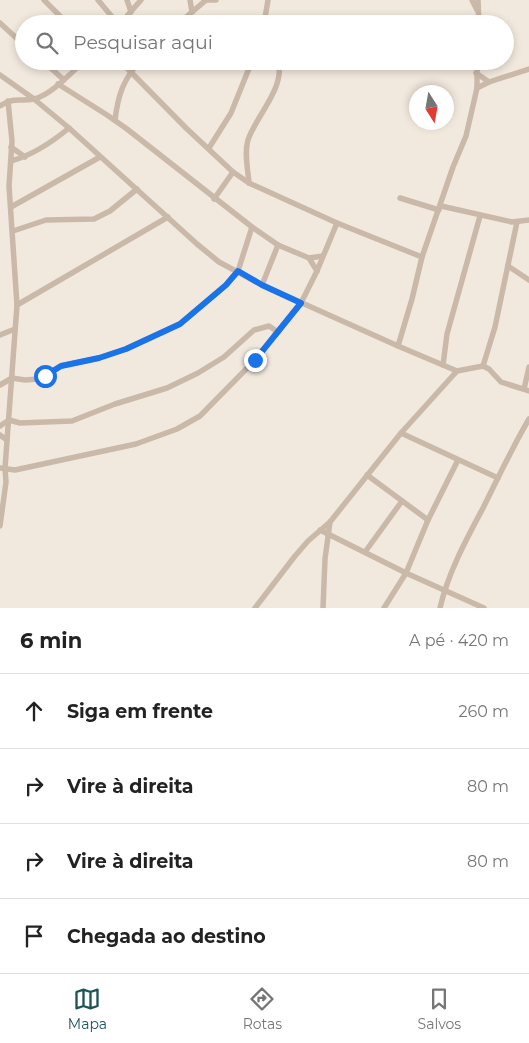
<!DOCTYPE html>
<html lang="pt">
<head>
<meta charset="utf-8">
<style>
  :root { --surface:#fff; --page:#f6f6f6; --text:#222; --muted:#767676; --line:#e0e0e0; --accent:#1f5359 }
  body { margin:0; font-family:Montserrat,sans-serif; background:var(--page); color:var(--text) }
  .compass { position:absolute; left:409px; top:85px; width:45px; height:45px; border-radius:50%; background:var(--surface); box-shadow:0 2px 8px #0003; rotate:169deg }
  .stop { position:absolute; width:15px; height:15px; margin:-11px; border:4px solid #1a73e8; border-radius:50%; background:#fff }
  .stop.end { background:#1a73e8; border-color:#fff; box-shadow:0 1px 5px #0008 }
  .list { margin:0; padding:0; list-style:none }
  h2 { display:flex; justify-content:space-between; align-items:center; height:65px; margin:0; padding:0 20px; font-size:21px }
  h2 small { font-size:16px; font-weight:400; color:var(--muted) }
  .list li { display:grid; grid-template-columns:32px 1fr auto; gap:15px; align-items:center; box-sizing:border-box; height:75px; padding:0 20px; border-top:1px solid var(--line) }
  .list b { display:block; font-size:19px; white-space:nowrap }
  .list em { font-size:16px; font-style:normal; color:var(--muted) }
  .icon { flex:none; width:28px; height:28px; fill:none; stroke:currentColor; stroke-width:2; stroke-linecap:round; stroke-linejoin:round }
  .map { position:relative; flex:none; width:529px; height:608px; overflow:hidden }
  .search { position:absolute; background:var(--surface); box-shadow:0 2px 8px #0003; left:15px; right:15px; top:15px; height:55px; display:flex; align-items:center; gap:12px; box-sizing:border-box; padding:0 18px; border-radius:28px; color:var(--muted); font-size:19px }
  .sheet { height:365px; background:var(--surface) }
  nav { display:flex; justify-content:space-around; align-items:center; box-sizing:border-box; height:70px; border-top:1px solid var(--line); background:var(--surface); font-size:14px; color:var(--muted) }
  nav a { display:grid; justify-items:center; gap:2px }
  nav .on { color:var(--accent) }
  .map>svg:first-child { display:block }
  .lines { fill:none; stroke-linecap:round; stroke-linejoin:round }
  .minor { stroke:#cab9a9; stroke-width:5.5 }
  .route { stroke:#1a73e8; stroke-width:6 }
</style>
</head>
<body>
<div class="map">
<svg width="529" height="608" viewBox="0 0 529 608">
  <rect width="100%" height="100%" fill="#f2e9de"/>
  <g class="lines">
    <!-- minor -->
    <g class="minor">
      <path d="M44,0L68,24"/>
      <path d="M98,0L118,24"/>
      <path d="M127,0L131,12"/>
      <path d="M190,0L192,12"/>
      <path d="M204,0H216"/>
      <path d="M472,0L477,10"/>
      <path d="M478,0L479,24"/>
      <path d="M0,23L24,45"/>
      <path d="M120,24L141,0"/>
      <path d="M178,24L205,1"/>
      <path d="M264,24L268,0"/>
      <path d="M43,61L64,80"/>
      <path d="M120,61L186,128L233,172L249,183L337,223L422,257"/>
      <path d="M476,73L489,82"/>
      <path d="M0,75L34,99L69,128L197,244L219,262L262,285L398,346"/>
      <path d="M58,84L107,115L127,129L252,227L278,245L309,258"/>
      <path d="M477,88L489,82L529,69"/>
      <path d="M0,106C17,96 18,102 34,99C51,95 71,73 84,61"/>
      <path d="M115,120C118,95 123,80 140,61"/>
      <path d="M11,147L25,157"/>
      <path d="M209,148L231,113L252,61"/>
      <path d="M11,161C33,155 51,143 69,128"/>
      <path d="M249,183C248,170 244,153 248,140C256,116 286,87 278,61"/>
      <path d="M400,198L439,210"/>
      <path d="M214,199L233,172"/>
      <path d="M441,206L512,222L529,220"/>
      <path d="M11,207L100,157"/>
      <path d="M13,231L46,220L94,219L110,211L137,189"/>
      <path d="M508,266L529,280"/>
      <path d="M317,271L309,258L323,256"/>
      <path d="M262,285L278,245"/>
      <path d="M17,305L168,217"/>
      <path d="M0,335L15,329"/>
      <path d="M443,365L447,334L480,216"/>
      <path d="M483,366L495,327L517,222"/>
      <path d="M457,371L398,346L412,299L422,257L453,167L466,136L477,88V61"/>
      <path d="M0,385L12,378L25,380L38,379L61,366L99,358L126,349L180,324L226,285L238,271L252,227"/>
      <path d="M524,389L529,367"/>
      <path d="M0,426L9,420L20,423L72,421L115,404L167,388L198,373L224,357L254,330L269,326L278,332"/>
      <path d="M401,433L498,478"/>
      <path d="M0,435L7,440"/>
      <path d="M0,468L15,470L136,444L177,429L200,416L255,360L301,303L317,271L337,223"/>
      <path d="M367,475L428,520"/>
      <path d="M0,526L6,482L5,468L17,305L9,186L12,141L8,101"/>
      <path d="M320,530L406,573L484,608"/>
      <path d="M365,552L402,501"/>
      <path d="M255,608L295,556L308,541L330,522L401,433L457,371L483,366L489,369L501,382L529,391"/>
      <path d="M323,608L325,559L330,522"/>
      <path d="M384,608L406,573L428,520L458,460"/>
      <path d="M440,608C448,573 466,540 483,508C498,478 512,448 529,419"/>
    </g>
  </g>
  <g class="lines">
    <!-- route -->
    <path class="route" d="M45,376L61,366L99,358L126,349L180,324L226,285L238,271L262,285L301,303L255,360"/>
  </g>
</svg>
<svg class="compass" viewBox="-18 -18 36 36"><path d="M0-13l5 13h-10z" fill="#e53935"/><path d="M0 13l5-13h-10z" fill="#767676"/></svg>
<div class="stop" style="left:45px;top:376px"></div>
<div class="stop end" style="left:255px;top:360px"></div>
<div class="search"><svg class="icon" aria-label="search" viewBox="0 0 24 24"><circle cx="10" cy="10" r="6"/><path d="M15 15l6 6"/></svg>Pesquisar aqui</div>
</div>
<section class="sheet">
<h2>6 min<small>A pé · 420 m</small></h2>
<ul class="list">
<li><svg class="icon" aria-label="ahead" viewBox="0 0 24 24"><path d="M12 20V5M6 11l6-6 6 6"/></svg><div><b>Siga em frente</b></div><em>260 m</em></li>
<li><svg class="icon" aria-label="right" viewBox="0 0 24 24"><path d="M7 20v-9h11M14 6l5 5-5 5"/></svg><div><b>Vire à direita</b></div><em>80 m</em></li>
<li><svg class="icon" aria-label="right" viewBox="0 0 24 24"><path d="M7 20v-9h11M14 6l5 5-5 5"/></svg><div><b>Vire à direita</b></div><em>80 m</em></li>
<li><svg class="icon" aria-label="arrive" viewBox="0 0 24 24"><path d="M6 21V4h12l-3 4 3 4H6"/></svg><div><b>Chegada ao destino</b></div></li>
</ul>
</section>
<nav>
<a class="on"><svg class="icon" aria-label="map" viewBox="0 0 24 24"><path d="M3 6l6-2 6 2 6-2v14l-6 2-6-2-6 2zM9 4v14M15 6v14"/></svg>Mapa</a>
<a><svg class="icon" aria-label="directions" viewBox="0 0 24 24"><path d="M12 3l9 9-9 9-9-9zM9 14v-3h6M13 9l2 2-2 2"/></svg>Rotas</a>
<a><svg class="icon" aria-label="saved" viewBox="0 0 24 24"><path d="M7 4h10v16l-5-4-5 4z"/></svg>Salvos</a>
</nav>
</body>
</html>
